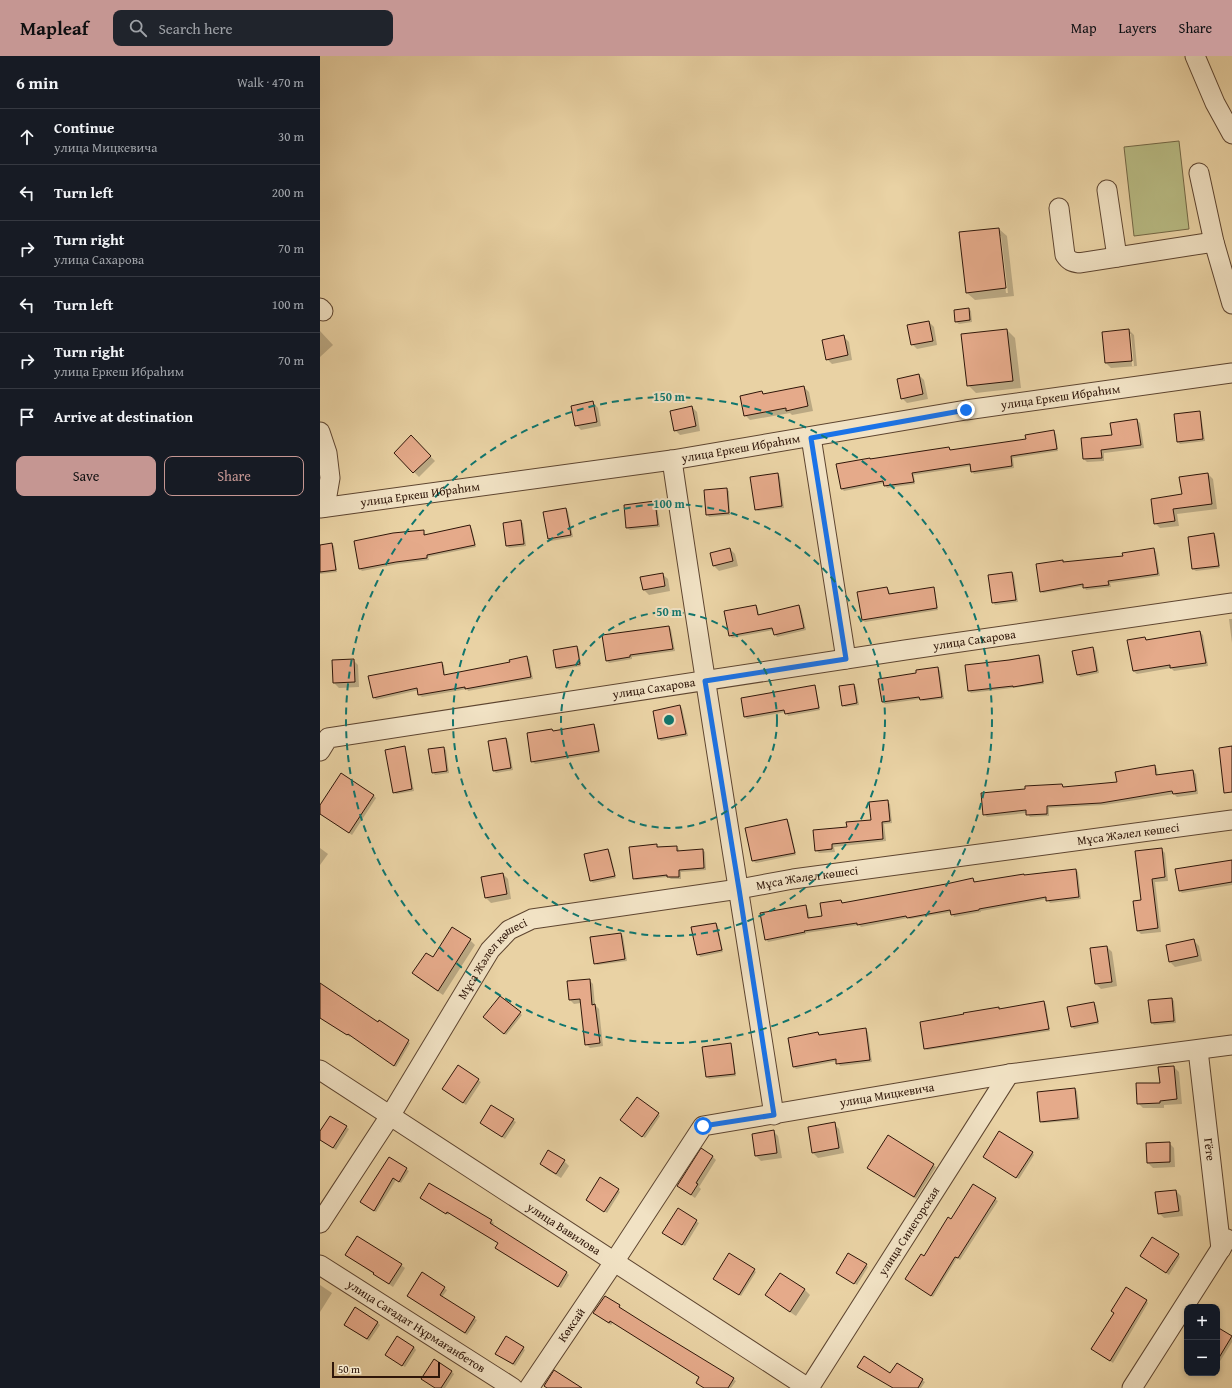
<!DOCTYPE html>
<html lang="en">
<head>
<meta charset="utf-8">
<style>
  :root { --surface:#171b24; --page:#20242c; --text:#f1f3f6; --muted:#9ea1a6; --line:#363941; --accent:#c59692 }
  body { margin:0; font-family:"Gentium Book Plus",serif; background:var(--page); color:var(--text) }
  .controls { position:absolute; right:12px; bottom:12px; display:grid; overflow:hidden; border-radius:8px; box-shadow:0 2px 6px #0003 }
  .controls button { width:36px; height:36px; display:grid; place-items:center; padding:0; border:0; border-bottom:1px solid var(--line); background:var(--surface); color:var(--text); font:20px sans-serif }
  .scale { position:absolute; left:12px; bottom:10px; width:108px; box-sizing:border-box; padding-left:4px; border:2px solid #2f1609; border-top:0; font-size:11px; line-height:14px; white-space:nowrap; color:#2f1609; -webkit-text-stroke:3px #f1e2c4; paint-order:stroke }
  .stop { position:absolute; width:12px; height:12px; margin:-9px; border:3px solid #1a73e8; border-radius:50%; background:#fff }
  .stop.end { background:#1a73e8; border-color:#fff; box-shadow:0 1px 4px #0008 }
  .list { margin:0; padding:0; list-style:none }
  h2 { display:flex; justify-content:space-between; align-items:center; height:52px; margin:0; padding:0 16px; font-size:17px }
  h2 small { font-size:13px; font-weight:400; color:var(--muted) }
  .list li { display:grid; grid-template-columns:26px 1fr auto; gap:12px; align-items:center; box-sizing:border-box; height:56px; padding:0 16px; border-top:1px solid var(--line) }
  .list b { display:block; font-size:15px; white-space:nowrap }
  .list p { margin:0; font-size:13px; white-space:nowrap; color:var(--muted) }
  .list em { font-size:13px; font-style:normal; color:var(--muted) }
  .actions { display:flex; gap:8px; padding:12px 16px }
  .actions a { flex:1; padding:9px 0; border:1px solid var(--accent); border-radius:8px; text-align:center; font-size:14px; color:var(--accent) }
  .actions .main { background:var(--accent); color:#111 }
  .icon { flex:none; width:22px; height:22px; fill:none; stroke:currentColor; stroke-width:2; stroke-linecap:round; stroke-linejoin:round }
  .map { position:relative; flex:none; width:912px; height:1332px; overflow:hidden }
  header { display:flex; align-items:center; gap:24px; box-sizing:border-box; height:56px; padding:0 20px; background:var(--accent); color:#111 }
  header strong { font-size:19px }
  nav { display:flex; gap:22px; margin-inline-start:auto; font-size:14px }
  .search { width:280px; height:36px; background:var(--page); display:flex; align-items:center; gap:10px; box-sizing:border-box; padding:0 14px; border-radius:8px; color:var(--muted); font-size:15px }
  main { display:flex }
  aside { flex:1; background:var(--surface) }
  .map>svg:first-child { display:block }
  .green { fill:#b8bb84; stroke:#746846 }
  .shadow { fill:#0003; fill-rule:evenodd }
  .building { fill:#e5aa8a; stroke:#2f1609 }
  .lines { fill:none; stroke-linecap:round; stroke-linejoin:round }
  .minor-casing { stroke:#5e4530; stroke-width:21 }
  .minor { stroke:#f1e2c4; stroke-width:19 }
  .route { stroke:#1a73e8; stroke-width:5 }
  .ring { fill:none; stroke:#0f766e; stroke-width:2; stroke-dasharray:7 5 }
  .labels { text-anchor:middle; stroke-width:4; stroke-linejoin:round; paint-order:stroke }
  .street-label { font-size:12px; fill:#2f1609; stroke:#f1e2c4 }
  .centre { fill:#0f766e; stroke:#f1e2c4; stroke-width:2 }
  .ring-label { font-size:12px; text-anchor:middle; font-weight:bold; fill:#0f766e; stroke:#f1e2c4; stroke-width:4; stroke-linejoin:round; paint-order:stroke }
</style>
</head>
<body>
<header>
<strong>Mapleaf</strong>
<div class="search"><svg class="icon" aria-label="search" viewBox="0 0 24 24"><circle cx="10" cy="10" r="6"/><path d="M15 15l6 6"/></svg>Search here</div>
<nav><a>Map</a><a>Layers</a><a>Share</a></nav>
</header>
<main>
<aside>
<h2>6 min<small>Walk · 470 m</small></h2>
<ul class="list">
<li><svg class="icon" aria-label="ahead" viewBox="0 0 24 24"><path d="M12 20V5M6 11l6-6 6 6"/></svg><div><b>Continue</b><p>улица Мицкевича</p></div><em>30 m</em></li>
<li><svg class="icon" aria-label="left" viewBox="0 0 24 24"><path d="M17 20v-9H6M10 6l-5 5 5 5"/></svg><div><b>Turn left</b></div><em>200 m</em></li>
<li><svg class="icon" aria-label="right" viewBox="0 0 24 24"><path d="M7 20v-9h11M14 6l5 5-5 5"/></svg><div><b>Turn right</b><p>улица Сахарова</p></div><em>70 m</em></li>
<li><svg class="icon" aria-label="left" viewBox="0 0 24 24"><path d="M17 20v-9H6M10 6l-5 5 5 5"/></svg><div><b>Turn left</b></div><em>100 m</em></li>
<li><svg class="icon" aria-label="right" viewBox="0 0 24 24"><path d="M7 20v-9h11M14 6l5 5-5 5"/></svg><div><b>Turn right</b><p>улица Еркеш Ибраһим</p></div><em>70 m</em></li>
<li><svg class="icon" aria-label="arrive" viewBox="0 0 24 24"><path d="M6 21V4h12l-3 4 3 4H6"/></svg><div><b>Arrive at destination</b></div></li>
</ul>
<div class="actions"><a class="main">Save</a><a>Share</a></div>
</aside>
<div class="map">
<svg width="912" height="1332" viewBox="0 0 912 1332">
  <rect width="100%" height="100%" fill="#e9d2a4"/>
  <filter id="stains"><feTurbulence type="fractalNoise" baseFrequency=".005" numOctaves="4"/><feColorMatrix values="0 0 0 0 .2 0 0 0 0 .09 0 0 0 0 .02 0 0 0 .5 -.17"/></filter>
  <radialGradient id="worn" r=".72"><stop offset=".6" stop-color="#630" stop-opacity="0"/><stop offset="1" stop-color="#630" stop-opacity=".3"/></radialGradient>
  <!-- green -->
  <path class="green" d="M859,85L869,173L814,180L804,91Z"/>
  <!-- shadow -->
  <g class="shadow">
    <path d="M679,173L687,180L694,240L655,244L647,237ZM679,180H681L688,237H686Z"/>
    <path d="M649,253L651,255L652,266L639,268L636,266L635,255Z"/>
    <path d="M609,266L614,271L617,289L597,293L592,288Z"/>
    <path d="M687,274L695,282L701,332L656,337L648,329Z"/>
    <path d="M809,274L814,279L817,310L791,312L786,307ZM809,278H811L814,310H812Z"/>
    <path d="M0,275L13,289L0,301Z"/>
    <path d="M523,280L529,286L532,304L512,308L507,303Z"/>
    <path d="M599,319L604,324L608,343L587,347L582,342Z"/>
    <path d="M484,331L489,336L493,355L472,359L470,357L430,364L425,359L442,336L444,339Z"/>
    <path d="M273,347L278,352L281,370L261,374L256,369Z"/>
    <path d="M372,351L377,356L380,375L360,379L355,374Z"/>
    <path d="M879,356L881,359L885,385L860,388L858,386Z"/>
    <path d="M817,364L820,367L824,392L784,397V405L767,406L764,403Z"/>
    <path d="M733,376L736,378L738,395L693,402L694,412L654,418L652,415L651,410L594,419L595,428L567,432L564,427L524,435L522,433L550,404L629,392L631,394L707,384Z"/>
    <path d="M91,381L115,405L99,421L75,397Z"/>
    <path d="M458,418L460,421L464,452L438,455L436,453Z"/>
    <path d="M888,418L893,423L897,453L857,458L859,470L840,472L835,467Z"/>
    <path d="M406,433L409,435L410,459L389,461L387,458Z"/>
    <path d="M335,446L337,449L340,471L310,474L307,472Z"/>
    <path d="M246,453L248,455L253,481L231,485L229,483Z"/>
    <path d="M200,465L203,467L206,490L189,492L187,490Z"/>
    <path d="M150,470L152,473L156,491L108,501L109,504L78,508L42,515L40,513L103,475L106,479Z"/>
    <path d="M894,478L896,480L900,512L876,515L873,513Z"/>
    <path d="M12,488L14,490L17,516L0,518V490Z"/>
    <path d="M410,493L415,498L418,510L399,515L394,510L391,498Z"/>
    <path d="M834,493L836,496L840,520L790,527L791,531L766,534L764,530L723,537L721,535L742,505L745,507L804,501Z"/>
    <path d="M692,517L694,519L698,546L675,549L673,546Z"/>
    <path d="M342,518L348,523L350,535L329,539L324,534Z"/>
    <path d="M567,532L569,534L570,538L613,532L615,534L618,554L545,566L542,564Z"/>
    <path d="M436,550L438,552L439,559L479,550L481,552L486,574L457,581L455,578L453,574L412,582L410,579Z"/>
    <path d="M909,563H912V587Z"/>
    <path d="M349,571L351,573L355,595L312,601V603L289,607L287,605Z"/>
    <path d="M880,576L883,579L888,610L854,615L851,612L817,618L813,615L825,582L827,584Z"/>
    <path d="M256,591L259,593L261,610L239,614L237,612Z"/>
    <path d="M772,592L775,594L779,617L760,621L758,619Z"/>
    <path d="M718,600L721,602L724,628L651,637L649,635L646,610Z"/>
    <path d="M206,601L209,603L213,623L148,635L147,633L102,641L99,639V634L56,644L54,641L121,607L124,609L125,620L191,607Z"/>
    <path d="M33,604L38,609L39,631L19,632L14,627Z"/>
    <path d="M618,612L620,615L624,643L603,645L600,643L565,648L563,646L559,624L597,618Z"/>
    <path d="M534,629L536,631L539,649L525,651L523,649Z"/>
    <path d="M494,630L496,632L500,654L468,660L466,656L427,663L425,661Z"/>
    <path d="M360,650L362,652L368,680L341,685L339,683L334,655Z"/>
    <path d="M274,669L276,672L280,697L215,708L212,705L232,674L234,676Z"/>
    <path d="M186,683L188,685L193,714L176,717L174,715Z"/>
    <path d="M84,691L86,694L94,735L76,738L74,736Z"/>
    <path d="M123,692L126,694L129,717L115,719L113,716Z"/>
    <path d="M835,710L837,713L838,720L873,715L876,718L878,738L857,741L854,738L784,749L729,752V760L710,761L707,757L667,761L664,758L742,729L745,732L798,726Z"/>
    <path d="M54,740L56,742L32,779L0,758V750Z"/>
    <path d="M567,745L570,748L572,767L564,768L566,785L514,791L515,796L499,797L496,794L528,772L552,764Z"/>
    <path d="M467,764L469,766L476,799L436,807L433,805L427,773Z"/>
    <path d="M336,789L339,792L356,791L359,793V796L383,794L385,796L386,814L361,816V823H351L348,821L316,824L314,822Z"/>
    <path d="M0,792L8,798L0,809Z"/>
    <path d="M841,793L845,797L848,825L835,826L841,876L821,878L818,875L822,845Z"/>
    <path d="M288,794L290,796L296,822L273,827L271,825Z"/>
    <path d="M912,805V829L862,837L859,834Z"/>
    <path d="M756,814L758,816L761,843L730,847L727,843L661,855V856L634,861L632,856L590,863L588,862L541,871L539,869L486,877V878L448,886L446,883L485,851L488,853L490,863L503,861L521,845L523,847L653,823L656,827Z"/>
    <path d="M183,818L188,823L191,843L171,847L166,842Z"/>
    <path d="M396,868L398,870L403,896L380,901L378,898Z"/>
    <path d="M133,873L150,884L155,889L123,939L98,922L93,917L113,903Z"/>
    <path d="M301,878L303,880L307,905L277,909L275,907Z"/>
    <path d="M874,885L879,890L882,905L855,911L850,906Z"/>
    <path d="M787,891L792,896L797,930L781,933L776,928Z"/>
    <path d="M269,924L273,928L275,949L279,953L283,990L270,992L266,988L261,947L254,948L250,944Z"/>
    <path d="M0,928L58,968L90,987L76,1011L31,979L30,981L0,962Z"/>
    <path d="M180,941L202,959L186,979L166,963Z"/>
    <path d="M852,943L854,945L856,967L834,969L832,967Z"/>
    <path d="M723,946L726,948L730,975L607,994L605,992L645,959L679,952L680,953Z"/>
    <path d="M773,947L776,949L779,968L754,973L752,971Z"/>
    <path d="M545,973L548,976L552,1006L520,1010L517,1005L476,1013L474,1011L498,977L501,980Z"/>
    <path d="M410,988L412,990L416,1020L389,1023L387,1021Z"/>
    <path d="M854,1011L859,1016L862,1048L844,1049V1052H823L818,1047L841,1028Z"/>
    <path d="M158,1024L161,1026L146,1049L123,1033Z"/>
    <path d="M755,1033L757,1035L760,1064L723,1067L720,1065Z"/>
    <path d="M172,1050L196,1066L185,1083L163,1069Z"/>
    <path d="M338,1058L340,1060L325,1082L303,1067Z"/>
    <path d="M10,1061L29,1073L16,1094L0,1084V1077Z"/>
    <path d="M514,1068L519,1073L524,1097L498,1102L493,1097Z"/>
    <path d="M453,1075L458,1080L462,1102L441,1105L436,1100Z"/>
    <path d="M568,1080L616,1111L596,1143L548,1112Z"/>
    <path d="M849,1087L854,1092L855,1111L833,1112L828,1107Z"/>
    <path d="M712,1096L714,1099L699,1123L665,1101Z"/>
    <path d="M392,1100L396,1104L379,1131L381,1133L375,1142L358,1130Z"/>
    <path d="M69,1102L89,1115L81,1127L76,1124L56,1156L43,1148Z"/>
    <path d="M244,1105L249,1110L241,1122L226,1113L221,1108Z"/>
    <path d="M110,1128L171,1165L174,1167L172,1170L247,1217L249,1219L241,1232L178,1194L176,1192L179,1187L130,1157L128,1159L103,1144L101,1142Z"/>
    <path d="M654,1129L678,1145L640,1204L637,1202L613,1241L586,1223L604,1202L632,1164Z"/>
    <path d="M298,1134L300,1136L287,1157L269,1146Z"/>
    <path d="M856,1135L861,1140L863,1160L844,1162L839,1157Z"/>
    <path d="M358,1154L379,1167L365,1190L346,1179Z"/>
    <path d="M858,1198L860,1201L849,1219L821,1200Z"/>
    <path d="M26,1199L81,1209L85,1212L73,1231Z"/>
    <path d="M546,1209L548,1211L537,1229L520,1219Z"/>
    <path d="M434,1214L436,1216L421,1240L396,1225Z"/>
    <path d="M461,1218L485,1234L490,1239L476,1260L452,1244L447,1239Z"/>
    <path d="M0,1229L12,1237L0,1256Z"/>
    <path d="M124,1232L127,1234L122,1241L157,1264L147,1279L91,1242Z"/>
    <path d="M826,1244L828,1247L793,1307L772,1293L795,1257Z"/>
    <path d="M299,1250L301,1253L413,1323L416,1325L411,1332H385L380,1321L293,1266L291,1269L274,1257Z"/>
    <path d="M57,1266L60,1269L49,1285L25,1269Z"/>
    <path d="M897,1272L912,1282V1286L897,1310Z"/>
    <path d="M94,1291L96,1294L85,1311L69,1301Z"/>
    <path d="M203,1292L205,1294L195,1310L179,1300Z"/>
    <path d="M577,1308L605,1326L601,1332H574L538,1311L571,1318Z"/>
    <path d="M132,1316L134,1318L125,1332H116Z"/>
  </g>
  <!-- building -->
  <g class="building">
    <path d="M679,172L686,232L646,237L639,176Z"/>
    <path d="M649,252L650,264L635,266L634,254Z"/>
    <path d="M609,265L613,285L591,289L587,269Z"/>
    <path d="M687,273L693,325L647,330L641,278Z"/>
    <path d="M809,273L812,305L785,307L782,276Z"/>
    <path d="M524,279L528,299L506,304L502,284Z"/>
    <path d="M599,318L603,338L581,343L577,323Z"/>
    <path d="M484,330L488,350L466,355V352L424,360L420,340L442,335L443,338Z"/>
    <path d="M273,345L277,366L255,370L251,350Z"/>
    <path d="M372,350L376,370L354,375L350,355Z"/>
    <path d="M880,355L883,383L857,386L854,358Z"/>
    <path d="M817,363L821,389L781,394L782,402L763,403L761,382L792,379L790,367Z"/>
    <path d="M734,374L737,393L691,400L692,410L651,416L650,408L592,417L594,426L564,430L563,425L521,433L516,408L550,402V403L629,391L630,394L706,383L705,379Z"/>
    <path d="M91,379L111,400L93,417L74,397Z"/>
    <path d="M458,417L462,450L435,454L430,421Z"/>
    <path d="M888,417L892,448L853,453L855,465L834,468L831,443L862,438L859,421Z"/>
    <path d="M407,432L409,457L386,459L384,434Z"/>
    <path d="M335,445L338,469L306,472L304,449Z"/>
    <path d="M246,452L251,479L228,483L223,456Z"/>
    <path d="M201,464L204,488L186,490L183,467Z"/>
    <path d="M150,469L155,489L107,499V502L76,506L39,513L34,485L73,477L104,474V479Z"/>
    <path d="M894,477L899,510L872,513L868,481Z"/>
    <path d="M12,487L16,514L0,516V489Z"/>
    <path d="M410,492L413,505L393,510L390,497Z"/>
    <path d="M834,492L838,518L788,525L789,529L763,532V528L720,536L716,508L743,504V506L803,500L802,497Z"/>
    <path d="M692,516L696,544L672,547L668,519Z"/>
    <path d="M343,517L345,530L323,534L320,521Z"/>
    <path d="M567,531L569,538L614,531L617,552L542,564L537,536Z"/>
    <path d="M436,549L438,559L479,549L484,572L454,579L452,572L409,580L404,555Z"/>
    <path d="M349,570L353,593L310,599V601L286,605L282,579Z"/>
    <path d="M880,575L886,607L850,612V609L813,615L807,584L825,581L826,584Z"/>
    <path d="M257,590L260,608L236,612L233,594Z"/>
    <path d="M773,591L777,615L757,619L752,595Z"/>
    <path d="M719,599L723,626L693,631V630L648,635L645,609L689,604Z"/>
    <path d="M207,600L211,621L145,633V631L98,639L97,632L53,642L48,620L122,606L124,619L190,606L189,604Z"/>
    <path d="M34,603L35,626L13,627L12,604Z"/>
    <path d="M618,611L622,641L600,644L599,641L562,646L558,623L596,617V614Z"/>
    <path d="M534,628L537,647L522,650L519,630Z"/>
    <path d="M495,629L499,652L465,658L464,654L424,661L421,642Z"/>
    <path d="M360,649L366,678L338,683L333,655Z"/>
    <path d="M274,668L279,695L211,706L207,677L232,673L233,675Z"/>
    <path d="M186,682L191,712L173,715L168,685Z"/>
    <path d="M85,690L92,733L73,737L65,694Z"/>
    <path d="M912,690V736L904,737L899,692Z"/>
    <path d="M124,691L127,715L112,717L108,693Z"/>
    <path d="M835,709L836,719L873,714L876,735L853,738L852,735L781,747L727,750V758L706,759V754L663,759L661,737L705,733V730L742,728L743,731L797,726L795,716Z"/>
    <path d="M21,717L54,739L29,777L0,758V749Z"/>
    <path d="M568,744L570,765L562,766L563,783L512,788V793L495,795L493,774L527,771L526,766L551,764L549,746Z"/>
    <path d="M467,763L475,797L432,805L425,772Z"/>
    <path d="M337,788V791L357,790V795L383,793L384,812L359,814V821H347V819L313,823L309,791Z"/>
    <path d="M842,792L845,821L832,823L838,872L817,875L813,845L821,844L815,795Z"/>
    <path d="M288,793L295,820L270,825L264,798Z"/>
    <path d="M912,804V826L859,835L855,813Z"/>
    <path d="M756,813L759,841L726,845V841L659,853V854L631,859L630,854L587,862L586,860L537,869V867L484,875L485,876L445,884L440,857L486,849L488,862L502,860L500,847L521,844L522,847L626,828L653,822L654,826L704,818V819Z"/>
    <path d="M183,817L187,838L165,842L161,821Z"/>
    <path d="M396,867L402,894L377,899L371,871Z"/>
    <path d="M132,871L151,883L118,935L92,917L106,897L113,901Z"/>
    <path d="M301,877L305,903L274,908L270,881Z"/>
    <path d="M874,883L878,900L849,906L846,889Z"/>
    <path d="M787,890L792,926L775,928L770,892Z"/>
    <path d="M270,923L272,949L275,948L280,987L265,989L260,943L249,944L247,925Z"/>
    <path d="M0,927L58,966L59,964L89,984L74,1010L28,978L27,979L0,962Z"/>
    <path d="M180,940L201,956L184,978L163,961Z"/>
    <path d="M852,942L854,965L831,967L828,944Z"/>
    <path d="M724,945L729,973L604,993L600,966L644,958L643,957L679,951V953Z"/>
    <path d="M774,946L778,966L751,971L747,951Z"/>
    <path d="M546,972L550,1004L516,1008V1003L473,1011L468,982L498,976L499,979Z"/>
    <path d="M411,987L415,1018L386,1021L382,991Z"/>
    <path d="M138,1009L159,1023L143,1047L122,1033Z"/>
    <path d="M854,1010L857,1043L840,1045V1047L817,1048L816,1027H840L838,1011Z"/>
    <path d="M755,1032L758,1062L720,1066L717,1036Z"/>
    <path d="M317,1041L339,1057L322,1081L300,1064Z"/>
    <path d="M171,1049L194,1063L182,1081L160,1067Z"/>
    <path d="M10,1060L27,1070L13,1092L0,1084V1075Z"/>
    <path d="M515,1066L519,1092L492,1097L488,1071Z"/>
    <path d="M454,1074L457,1097L435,1100L432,1078Z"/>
    <path d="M679,1075L713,1096L696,1122L663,1101Z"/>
    <path d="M568,1079L614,1108L594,1141L547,1112Z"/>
    <path d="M850,1086V1106L827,1107L826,1087Z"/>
    <path d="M381,1092L393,1100L376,1127L378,1128L371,1139L357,1130Z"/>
    <path d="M228,1094L245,1104L236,1118L220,1108Z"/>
    <path d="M69,1101L87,1112L79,1126L73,1122L54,1155L40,1146Z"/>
    <path d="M280,1121L299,1133L284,1156L266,1144Z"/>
    <path d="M109,1127L172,1164L170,1167L247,1216L238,1231L175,1192L178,1187L127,1156L126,1158L100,1142Z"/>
    <path d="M653,1128L676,1142L638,1202L635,1201L611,1240L585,1223L601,1198L604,1200L628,1161L631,1163Z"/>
    <path d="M856,1134L859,1155L838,1158L835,1136Z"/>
    <path d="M358,1152L377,1164L362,1189L342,1177Z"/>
    <path d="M37,1180L82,1208L69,1228L53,1218L54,1217L25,1199Z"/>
    <path d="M832,1181L859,1198L846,1217L820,1200Z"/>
    <path d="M409,1197L435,1213L419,1239L393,1223Z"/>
    <path d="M528,1197L547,1208L534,1228L516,1217Z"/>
    <path d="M102,1216L125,1231L120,1239L155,1261L145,1277L87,1240Z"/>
    <path d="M460,1217L485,1233L470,1256L445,1239Z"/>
    <path d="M806,1231L827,1244L790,1305L771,1293L794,1257L791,1255Z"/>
    <path d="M285,1240L300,1249L299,1251L337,1275L414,1322L408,1332H384L376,1327L379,1321L290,1265L289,1267L273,1257Z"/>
    <path d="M35,1251L58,1266L47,1283L24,1269Z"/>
    <path d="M897,1271L912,1280L897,1305Z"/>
    <path d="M77,1280L94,1291L82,1310L65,1299Z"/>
    <path d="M186,1280L204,1291L193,1308L175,1298Z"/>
    <path d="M544,1300L570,1317L577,1307L603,1323L598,1332H573L537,1311Z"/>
    <path d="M114,1303L132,1315L121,1332H115L101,1323Z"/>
    <path d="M234,1314L262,1332H227L224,1330Z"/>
  </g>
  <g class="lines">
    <!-- minor casing -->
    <g class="minor-casing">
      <g id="minor">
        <path d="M875,0L895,47L912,78"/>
        <path d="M879,117L894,186L912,248"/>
        <path d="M787,134L797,201"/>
        <path d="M739,152L745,199C749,205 752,206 759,207L894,186"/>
        <path d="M0,252L3,255"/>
        <path d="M0,376L7,397L10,422L5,451"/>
        <path d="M491,381L526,603"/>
        <path d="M352,404C384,623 420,841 454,1059"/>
        <path id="s1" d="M0,452L352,404L646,354L912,317"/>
        <path id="s2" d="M0,695L8,682L585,594L912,547"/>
        <path id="s3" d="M878,994L901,1193"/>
        <path id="s4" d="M0,1014L488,1332"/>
        <path id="s5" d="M0,1167L70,1060L170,894L189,874L212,863L419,833L473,823L912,764"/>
        <path id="s6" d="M0,1209L193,1332"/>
        <path id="s7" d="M209,1332L294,1206L383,1070L689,1018L912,989"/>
        <path id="s8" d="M489,1332L689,1018"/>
        <path d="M812,1332L907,1183"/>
      </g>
    </g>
    <!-- minor -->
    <use href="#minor" class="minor"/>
  </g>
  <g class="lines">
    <!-- route -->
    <path class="route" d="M383,1070L454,1059L419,833L385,625L526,603L491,382L646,354"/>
  </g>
  <!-- distance rings -->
  <g class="ring">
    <circle cx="349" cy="664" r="108"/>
    <circle cx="349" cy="664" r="216"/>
    <circle cx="349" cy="664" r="323"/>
  </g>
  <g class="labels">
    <!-- street labels -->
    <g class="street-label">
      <text dy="4" stroke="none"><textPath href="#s1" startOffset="749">улица Еркеш Ибраһим</textPath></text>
      <text dy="4" stroke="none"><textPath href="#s1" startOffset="425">улица Еркеш Ибраһим</textPath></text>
      <text dy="4" stroke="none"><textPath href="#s1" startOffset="101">улица Еркеш Ибраһим</textPath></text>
      <text dy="4" stroke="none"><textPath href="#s2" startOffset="669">улица Сахарова</textPath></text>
      <text dy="4" stroke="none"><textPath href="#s2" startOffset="345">улица Сахарова</textPath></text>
      <text dy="4" stroke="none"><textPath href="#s5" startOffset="977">Мұса Жәлел көшесі</textPath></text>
      <text dy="4" stroke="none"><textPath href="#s5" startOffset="653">Мұса Жәлел көшесі</textPath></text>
      <text dy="4" stroke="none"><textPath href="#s5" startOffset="317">Мұса Жәлел көшесі</textPath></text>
      <text dy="4" stroke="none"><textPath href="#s7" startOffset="501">улица Мицкевича</textPath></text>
      <text dy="4" stroke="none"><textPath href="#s3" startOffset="100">Гёте</textPath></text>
      <text dy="4" stroke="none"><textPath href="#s4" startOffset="291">улица Вавилова</textPath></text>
      <text dy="4" stroke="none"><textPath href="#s8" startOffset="186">улица Синегорская</textPath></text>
      <text dy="4" stroke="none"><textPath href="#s7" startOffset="76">Көксай</textPath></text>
      <text dy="4" stroke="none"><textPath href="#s6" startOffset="114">улица Сағадат Нұрмағанбетов</textPath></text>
    </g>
  </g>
  <circle cx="349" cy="664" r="6" class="centre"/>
  <g class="ring-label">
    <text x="349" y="345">150 m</text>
    <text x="349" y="452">100 m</text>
    <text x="349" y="560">50 m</text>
  </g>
  <rect width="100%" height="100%" filter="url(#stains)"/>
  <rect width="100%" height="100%" fill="url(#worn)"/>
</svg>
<div class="controls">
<button>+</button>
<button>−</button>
</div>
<div class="scale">50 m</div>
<div class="stop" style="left:383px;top:1070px"></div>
<div class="stop end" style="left:646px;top:354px"></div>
</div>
</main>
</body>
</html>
